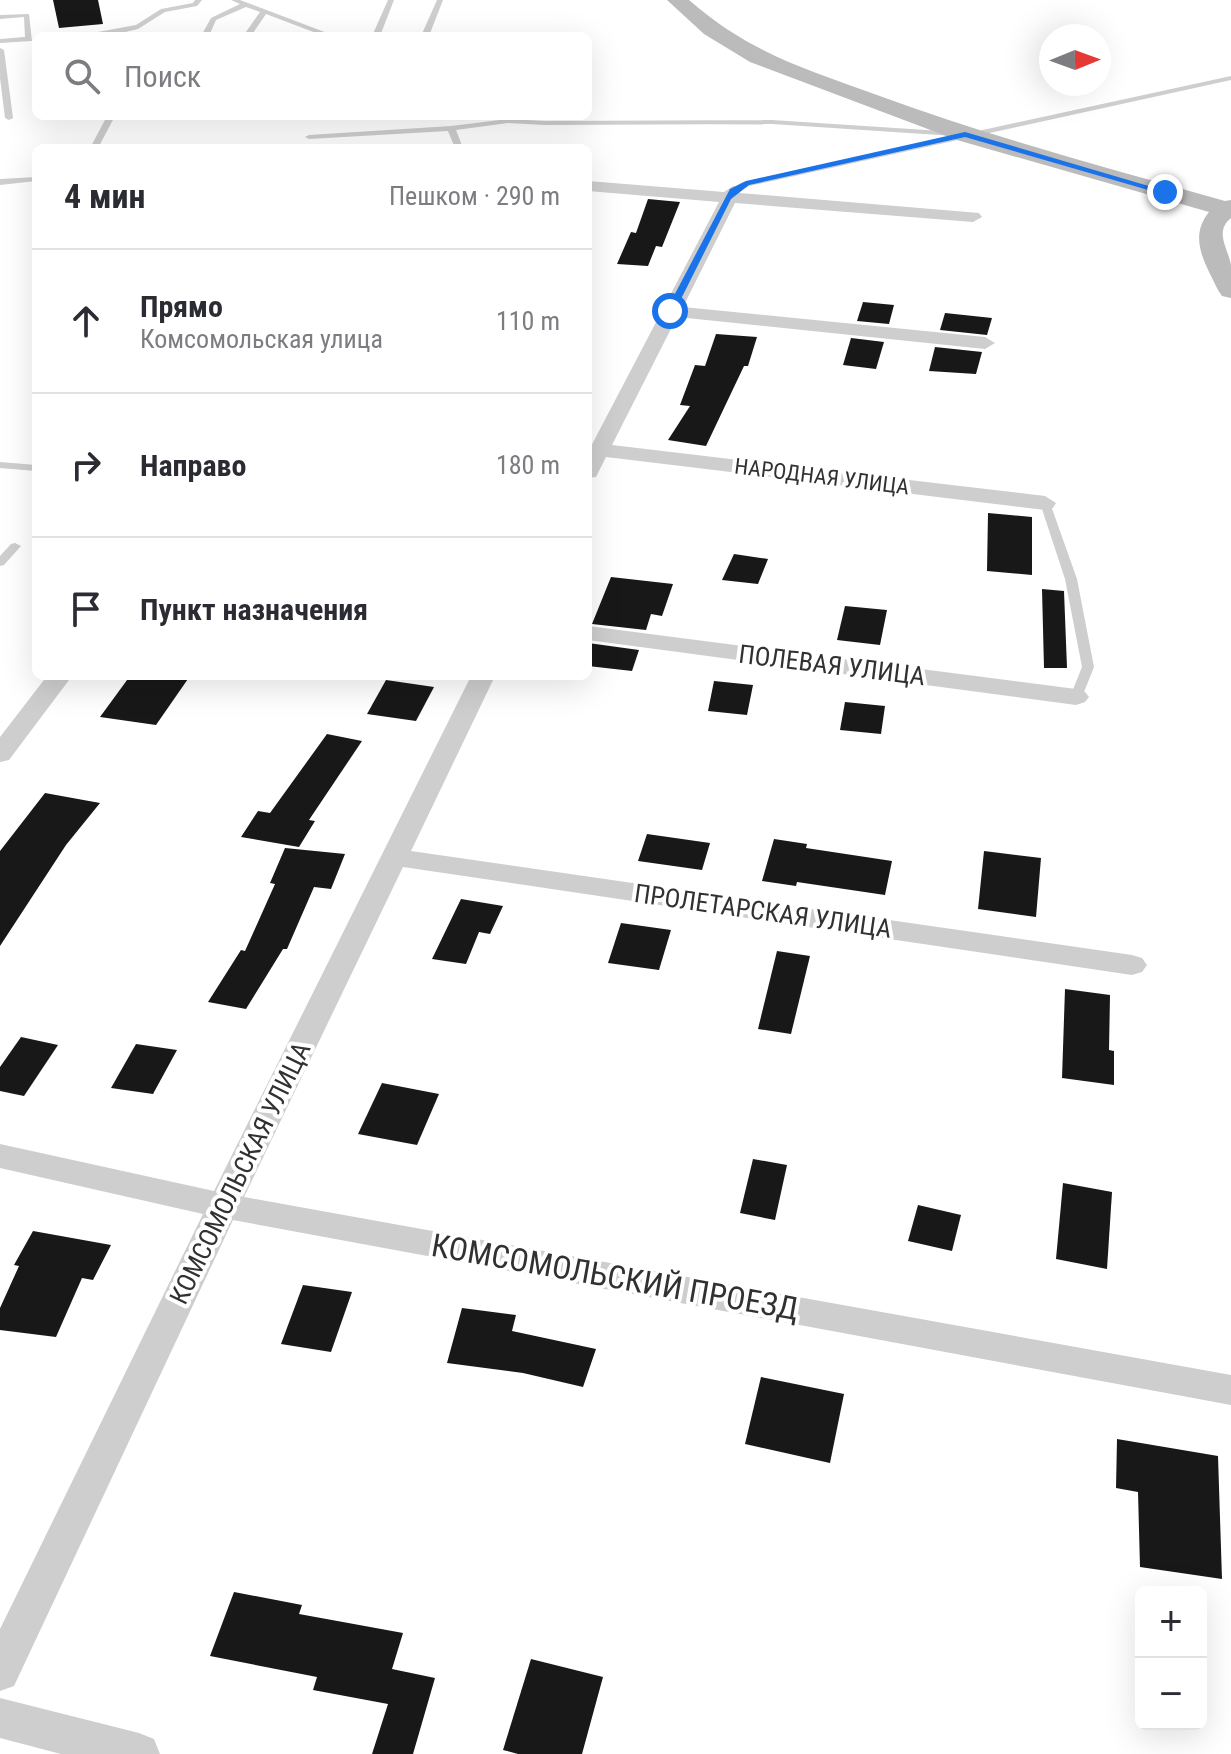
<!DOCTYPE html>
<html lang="ru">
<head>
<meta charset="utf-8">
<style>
  :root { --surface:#fff; --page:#f2f2f3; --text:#2b2b33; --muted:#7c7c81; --line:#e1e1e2 }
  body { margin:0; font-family:"Roboto Condensed",sans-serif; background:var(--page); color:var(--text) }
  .controls { position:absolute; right:24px; bottom:24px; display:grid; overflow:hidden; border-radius:12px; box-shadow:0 8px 32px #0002 }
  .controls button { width:72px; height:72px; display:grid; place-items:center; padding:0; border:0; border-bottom:2px solid var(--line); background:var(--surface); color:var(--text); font:40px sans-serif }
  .compass { position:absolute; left:1039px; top:24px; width:72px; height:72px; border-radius:50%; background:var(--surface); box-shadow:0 8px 32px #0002; rotate:89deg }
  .stop { position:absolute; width:24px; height:24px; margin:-18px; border:6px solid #1a73e8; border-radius:50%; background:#fff }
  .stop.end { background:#1a73e8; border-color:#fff; box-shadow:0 2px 8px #0008 }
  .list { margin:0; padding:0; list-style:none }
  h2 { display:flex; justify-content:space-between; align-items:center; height:104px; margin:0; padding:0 32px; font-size:34px }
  h2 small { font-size:26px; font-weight:400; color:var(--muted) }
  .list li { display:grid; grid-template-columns:52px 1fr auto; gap:24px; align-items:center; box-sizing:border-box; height:144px; padding:0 32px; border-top:2px solid var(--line) }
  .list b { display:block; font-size:30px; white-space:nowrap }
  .list p { margin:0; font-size:26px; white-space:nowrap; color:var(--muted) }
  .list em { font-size:26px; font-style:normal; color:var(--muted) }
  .icon { flex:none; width:44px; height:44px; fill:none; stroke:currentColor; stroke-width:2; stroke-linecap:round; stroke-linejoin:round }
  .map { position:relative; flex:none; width:1231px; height:1754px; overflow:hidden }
  .search { position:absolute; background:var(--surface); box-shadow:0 8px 32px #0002; left:32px; top:32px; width:560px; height:88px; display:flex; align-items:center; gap:20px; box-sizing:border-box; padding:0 28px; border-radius:12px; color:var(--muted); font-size:30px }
  .panel { position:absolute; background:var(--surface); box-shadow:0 8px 32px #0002; left:32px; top:144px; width:560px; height:536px; border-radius:12px }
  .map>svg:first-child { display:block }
  .building { fill:#181818 }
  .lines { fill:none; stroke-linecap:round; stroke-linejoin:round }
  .lane { fill:#cecece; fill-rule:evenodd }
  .street { fill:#cecece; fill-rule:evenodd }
  .secondary { fill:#bbb; fill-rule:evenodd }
  .route { fill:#1a73e8 }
  .labels { text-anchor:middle; stroke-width:8; stroke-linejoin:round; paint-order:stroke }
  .far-street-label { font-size:22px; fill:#313131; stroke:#fff }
  .street-label { font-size:26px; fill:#313131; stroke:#fff }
  .near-street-label { font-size:32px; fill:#313131; stroke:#fff }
</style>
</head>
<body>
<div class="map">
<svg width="1231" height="1754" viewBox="0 0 1231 1754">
  <rect width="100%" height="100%" fill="#fff"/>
  <!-- building -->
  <g class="building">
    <path d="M53,0H98L103,24L59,28Z"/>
    <path d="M648,199L680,202L662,247L656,246L648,266L617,264L631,232L636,233Z"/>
    <path d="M863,302L894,305L889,324L857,321Z"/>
    <path d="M945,313L992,318L987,335L940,330Z"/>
    <path d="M716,334L757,337L748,366H744L706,446L668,440L690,406L680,405L695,365L705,366Z"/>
    <path d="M851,338L884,342L876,369L843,365Z"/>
    <path d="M935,347L982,352L976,374L929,371Z"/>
    <path d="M988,513L1032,517V575L987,571Z"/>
    <path d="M734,554L768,559L758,584L722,580Z"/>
    <path d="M611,577L673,584L662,616L651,614L646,630L592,624Z"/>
    <path d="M1042,589L1064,591L1067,668H1044Z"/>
    <path d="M845,606L887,610L880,645L837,640Z"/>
    <path d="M588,643L639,650L632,671L588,666Z"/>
    <path d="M130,676H190L156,725L100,717Z"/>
    <path d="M386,680L434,687L416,721L367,714Z"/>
    <path d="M714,681L753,685L747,715L708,711Z"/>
    <path d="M845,702L885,706L881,734L840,730Z"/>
    <path d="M327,734L362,741L309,820L315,821L299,847L241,837L258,811L270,813Z"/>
    <path d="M45,793L100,803L66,845L0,946V851Z"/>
    <path d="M647,834L710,843L702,870L638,861Z"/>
    <path d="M774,839L807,844L806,848L892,861L885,895L797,882L796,886L762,881Z"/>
    <path d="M285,848L345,854L331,889L314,887L287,949H283L246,1009L208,1002L241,950L245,951L275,884L270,883Z"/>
    <path d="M984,851L1041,858L1036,917L978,909Z"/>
    <path d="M461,899L503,906L490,934L479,932L466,964L432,959Z"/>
    <path d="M621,923L671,930L659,970L608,963Z"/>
    <path d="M777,951L810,956L791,1034L758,1029Z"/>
    <path d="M1065,989L1110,995L1109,1050L1114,1051V1085L1062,1078Z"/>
    <path d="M21,1037L58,1045L24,1096L0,1091V1067Z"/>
    <path d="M136,1044L177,1050L153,1094L111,1088Z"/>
    <path d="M382,1083L439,1094L417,1145L358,1134Z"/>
    <path d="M753,1159L787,1165L775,1220L740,1213Z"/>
    <path d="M1063,1183L1112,1192L1107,1269L1056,1259Z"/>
    <path d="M918,1205L961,1215L952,1251L908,1241Z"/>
    <path d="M33,1231L111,1245L93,1280L82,1278L56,1337L0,1330V1308L19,1266L14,1265Z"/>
    <path d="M303,1285L352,1292L331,1352L281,1344Z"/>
    <path d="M462,1308L516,1315L512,1331L596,1349L583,1387L523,1373L447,1363Z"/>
    <path d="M761,1377L844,1394L830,1463L745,1444Z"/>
    <path d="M1117,1439L1218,1456L1222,1579L1140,1567L1138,1492L1116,1488Z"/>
    <path d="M234,1592L302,1605L299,1614L403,1633L392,1669L435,1678L413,1754H372L388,1704L313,1690L317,1677L210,1656Z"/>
    <path d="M531,1659L603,1677L582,1754H518L503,1750Z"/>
  </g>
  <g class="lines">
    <!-- lane -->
    <g class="lane">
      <path d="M195,0H202L197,6L165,12L138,29L109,36H76L136,25L161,9L193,3Z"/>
      <path d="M231,0H240L335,36H324L266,14L251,36H243L260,12L246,7L216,20L209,36H201L211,18L240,4Z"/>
      <path d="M388,0H394L380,36H372Z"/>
      <path d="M437,0H443L429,36H421Z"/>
      <path d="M29,14L32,41L0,43V39L25,37L24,17L0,19V15Z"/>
      <path d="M0,48L4,50L13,118L9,120L5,118L0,78Z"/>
      <path d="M1231,76V80L749,186L733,194L729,191L730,189L743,182L954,136L772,124L545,125L508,123L456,130L463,148H455L448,131L309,139L305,137L309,135L451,126L508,119L545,121L772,120L957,132L960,135Z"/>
      <path d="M107,116H115L98,148H90Z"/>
      <path d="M381,116H389L384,119Z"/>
      <path d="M36,177V181L0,185V179Z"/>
      <path d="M0,462L36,465V471L0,468Z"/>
      <path d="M1045,500L1050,503L1077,579L1094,667L1082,697L1076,701L1070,697L1082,667L1065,579L1040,503Z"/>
      <path d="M15,543L21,546L4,565L0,566V556L11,544Z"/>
    </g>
    <!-- street -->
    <g class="street">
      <path d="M588,181L724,192L733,186L739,187L740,193L979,213L982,217L973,222L735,203L683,307L985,337L995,343L985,349L677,317L612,445L1045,496L1056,503L1053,508L1045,510L606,457L596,477L588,478V452L719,202L588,191Z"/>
      <path d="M588,626L1076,689L1085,692L1089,697L1085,702L1076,705L588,640Z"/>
      <path d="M47,676H72L9,760L0,762V737Z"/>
      <path d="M471,676H495L411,851L1132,955L1142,958L1147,965L1142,972L1132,975L403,867L244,1197L1231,1375V1405L233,1220L14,1686L0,1691V1629L203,1214L0,1168V1144L214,1191Z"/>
      <path d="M0,1698L139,1733L154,1739L160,1754H61L0,1738Z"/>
    </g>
    <!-- secondary -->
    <path class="secondary" d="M667,0H689C750,53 803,68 877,95C991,137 1108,168 1225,201L1231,200V218C1214,232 1228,248 1231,265C1231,276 1231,287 1231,298L1222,296L1218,290C1205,263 1188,238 1209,212L957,140L750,62L704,34Z"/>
  </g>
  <!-- route -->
  <path class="route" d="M965,132L1169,192L1162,194L965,137L749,185L731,199L675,311L670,313L666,311L730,189L746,181Z"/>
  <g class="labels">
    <!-- far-street labels -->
    <g class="far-street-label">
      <text transform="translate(822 476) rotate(7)" y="8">НАРОДНАЯ УЛИЦА</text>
    </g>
    <!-- street labels -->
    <g class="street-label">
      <text transform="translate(832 665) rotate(7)" y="9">ПОЛЕВАЯ УЛИЦА</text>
      <text transform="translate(763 911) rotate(8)" y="9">ПРОЛЕТАРСКАЯ УЛИЦА</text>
      <text transform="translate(240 1173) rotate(-64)" y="9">КОМСОМОЛЬСКАЯ УЛИЦА</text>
    </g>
    <!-- near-street labels -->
    <g class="near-street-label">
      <text transform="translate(615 1277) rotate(10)" y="11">КОМСОМОЛЬСКИЙ ПРОЕЗД</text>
    </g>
  </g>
</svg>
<div class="controls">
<button>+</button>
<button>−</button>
</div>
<svg class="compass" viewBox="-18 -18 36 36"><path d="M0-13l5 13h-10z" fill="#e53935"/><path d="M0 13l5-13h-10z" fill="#7c7c81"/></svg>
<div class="stop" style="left:670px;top:311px"></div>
<div class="stop end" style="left:1165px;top:192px"></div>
<div class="search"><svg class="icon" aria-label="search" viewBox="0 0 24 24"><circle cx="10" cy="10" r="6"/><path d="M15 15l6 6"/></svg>Поиск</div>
<section class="panel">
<h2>4 мин<small>Пешком · 290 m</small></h2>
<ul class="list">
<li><svg class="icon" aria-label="ahead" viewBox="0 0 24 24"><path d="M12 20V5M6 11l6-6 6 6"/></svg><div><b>Прямо</b><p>Комсомольская улица</p></div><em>110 m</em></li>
<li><svg class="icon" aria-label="right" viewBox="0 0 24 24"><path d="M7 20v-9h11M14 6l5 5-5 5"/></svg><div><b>Направо</b></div><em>180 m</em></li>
<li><svg class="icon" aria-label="arrive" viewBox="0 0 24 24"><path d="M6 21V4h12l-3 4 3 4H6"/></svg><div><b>Пункт назначения</b></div></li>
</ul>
</section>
</div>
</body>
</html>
